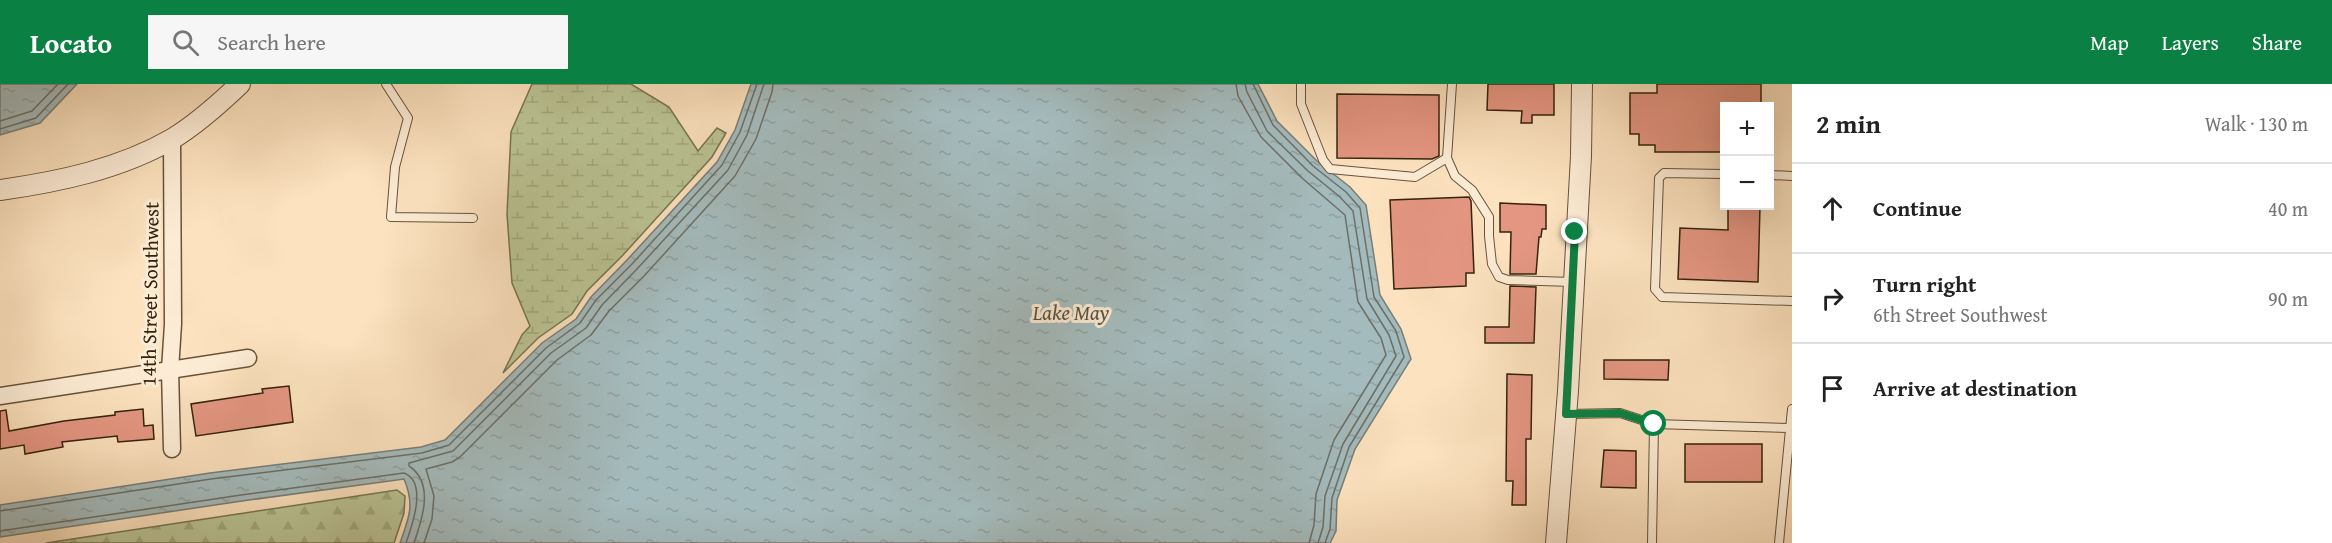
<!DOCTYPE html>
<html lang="en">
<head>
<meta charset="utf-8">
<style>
  :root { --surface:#fff; --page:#f6f6f6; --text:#222; --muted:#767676; --line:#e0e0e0; --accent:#0b8043 }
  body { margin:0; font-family:"Gentium Book Plus",serif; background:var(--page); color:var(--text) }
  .controls { position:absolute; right:18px; top:18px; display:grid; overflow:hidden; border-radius:0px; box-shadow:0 6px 24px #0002 }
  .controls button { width:54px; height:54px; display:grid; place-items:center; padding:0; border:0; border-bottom:2px solid var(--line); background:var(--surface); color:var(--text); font:30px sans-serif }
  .stop { position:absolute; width:18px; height:18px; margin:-14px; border:4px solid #0b8043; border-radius:50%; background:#fff }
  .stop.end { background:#0b8043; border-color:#fff; box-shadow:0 2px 6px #0008 }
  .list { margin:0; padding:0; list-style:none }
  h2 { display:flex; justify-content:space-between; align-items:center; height:78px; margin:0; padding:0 24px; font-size:26px }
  h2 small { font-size:20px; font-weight:400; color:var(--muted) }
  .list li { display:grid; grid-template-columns:39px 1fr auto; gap:18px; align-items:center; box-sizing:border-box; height:90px; padding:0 24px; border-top:2px solid var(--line) }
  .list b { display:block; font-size:22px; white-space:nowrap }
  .list p { margin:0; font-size:20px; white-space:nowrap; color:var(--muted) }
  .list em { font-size:20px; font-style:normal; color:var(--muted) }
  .icon { flex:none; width:33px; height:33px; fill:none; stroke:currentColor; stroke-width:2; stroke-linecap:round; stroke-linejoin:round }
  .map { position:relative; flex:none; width:1792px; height:459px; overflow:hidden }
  header { display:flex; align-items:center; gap:36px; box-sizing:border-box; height:84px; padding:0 30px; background:var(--accent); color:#fff }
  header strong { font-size:28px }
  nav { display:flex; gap:33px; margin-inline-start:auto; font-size:21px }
  .search { width:420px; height:54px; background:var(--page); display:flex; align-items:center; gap:15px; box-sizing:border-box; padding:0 21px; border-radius:0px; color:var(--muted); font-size:22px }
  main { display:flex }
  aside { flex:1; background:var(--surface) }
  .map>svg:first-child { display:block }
  .forest { fill:url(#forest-firs); stroke:#787451; stroke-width:1.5 }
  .wetland { fill:url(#wetland-marsh); stroke:#787451; stroke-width:1.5 }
  .water { fill:url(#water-ripples); stroke:#787e77; stroke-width:1.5 }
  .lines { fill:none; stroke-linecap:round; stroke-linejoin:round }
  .shore { stroke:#6c6f65; stroke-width:1.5 }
  .building { fill:#e49682; stroke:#35230d; stroke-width:1.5 }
  .service-casing { stroke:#67533a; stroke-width:10 }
  .minor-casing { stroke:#67533a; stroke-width:19 }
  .tertiary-casing { stroke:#67533a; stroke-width:22 }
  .service { stroke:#fdecd5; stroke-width:8 }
  .minor { stroke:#fdecd5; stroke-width:16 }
  .tertiary { stroke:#fdecd5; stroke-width:20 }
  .route { stroke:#0b8043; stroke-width:8 }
  .labels { text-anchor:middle; stroke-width:6; stroke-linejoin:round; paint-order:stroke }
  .street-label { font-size:20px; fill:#35230d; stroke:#fdecd5 }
  .water-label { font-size:21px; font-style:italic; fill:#565142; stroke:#fdecd5 }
</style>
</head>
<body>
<header>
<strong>Locato</strong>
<div class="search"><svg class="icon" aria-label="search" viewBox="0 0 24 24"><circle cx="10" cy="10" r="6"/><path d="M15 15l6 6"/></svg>Search here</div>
<nav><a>Map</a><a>Layers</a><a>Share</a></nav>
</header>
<main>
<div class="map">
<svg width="1792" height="459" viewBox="0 0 1792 459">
  <defs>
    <pattern id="forest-firs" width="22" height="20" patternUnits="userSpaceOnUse" patternTransform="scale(1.5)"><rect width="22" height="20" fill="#bbc495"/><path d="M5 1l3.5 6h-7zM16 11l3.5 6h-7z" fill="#a1a87f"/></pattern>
    <pattern id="wetland-marsh" width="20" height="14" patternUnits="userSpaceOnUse" patternTransform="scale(1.5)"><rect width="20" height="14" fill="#bbc495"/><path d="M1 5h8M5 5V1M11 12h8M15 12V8" fill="none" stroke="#a1a87f"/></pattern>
    <pattern id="water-ripples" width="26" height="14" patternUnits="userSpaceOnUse" patternTransform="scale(1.5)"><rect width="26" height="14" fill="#a4bbbd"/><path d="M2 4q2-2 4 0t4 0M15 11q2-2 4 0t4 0" fill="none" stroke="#8ea0a1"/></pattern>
  </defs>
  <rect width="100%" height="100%" fill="#fce2bf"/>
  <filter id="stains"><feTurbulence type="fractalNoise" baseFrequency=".00333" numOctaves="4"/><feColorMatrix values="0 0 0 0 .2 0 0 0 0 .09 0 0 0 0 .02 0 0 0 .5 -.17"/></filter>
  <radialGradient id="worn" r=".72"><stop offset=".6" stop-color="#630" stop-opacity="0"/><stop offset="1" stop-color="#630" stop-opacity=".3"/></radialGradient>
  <!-- forest -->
  <path class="forest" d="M397,406L405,412L404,429L394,459H46Z"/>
  <!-- wetland -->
  <path class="wetland" d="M532,0H631L669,23L698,67L717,44L726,49L712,73L623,171L587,207L572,230L538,254L503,289L522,251L530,242L512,199L507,130L511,48Z"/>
  <!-- water -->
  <g class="water">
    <path d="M0,0H77L40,39L0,51Z"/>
    <path d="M751,0H1258L1277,37L1317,77L1350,103L1366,121L1380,211L1401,245L1411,275L1355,365L1337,416L1336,447L1330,459H400C409,434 415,421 404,395L242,417L0,453V421L210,389L421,363L445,356L542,259L576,235L591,213L627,176L717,78L735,46Z"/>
  </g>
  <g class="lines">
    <!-- shore -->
    <g class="shore">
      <path d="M1236,0L1238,12L1261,53L1302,94L1345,131L1358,218L1381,254L1386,271L1334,356L1316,410L1314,441L1309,459"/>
      <path d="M1245,0L1247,8L1267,47L1308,87L1340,113L1353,127L1367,215L1389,251L1396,272L1343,360L1325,412L1323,443L1318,459"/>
      <path d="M1253,0L1273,41L1313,82L1346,108L1360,124L1374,213L1396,247L1404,273L1349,363L1332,414L1330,445L1325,459"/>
      <path d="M0,37L32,27L58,0"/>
      <path d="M0,45L36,34L68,0"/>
      <path d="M0,427L211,395L422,369L449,361L546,264L580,239L596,216L632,180L722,81L740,48L757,0"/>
      <path d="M0,447L241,411L404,389C428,398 412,442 406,459"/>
      <path d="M414,459C422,436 435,399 409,382V379L453,367L551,269L586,244L602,221L637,185L728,86L747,51L764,0"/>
      <path d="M424,459L432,435L434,412L426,385L452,378L460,373L557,276L591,251L609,227L644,192L735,92L756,55L772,8L773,0"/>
    </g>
  </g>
  <!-- building -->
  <g class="building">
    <path d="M1488,0H1554V31H1532V39H1521L1522,27L1487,26Z"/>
    <path d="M1657,0H1761V22H1725V68H1655V61H1639V50H1630V9H1657Z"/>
    <path d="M1337,10L1439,11V72L1432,75L1337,74Z"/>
    <path d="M1469,113L1471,117L1474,189H1466V202L1394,205L1390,116Z"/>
    <path d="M1500,119L1546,121V145H1542L1541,153H1539L1536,190H1510L1511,148H1500Z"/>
    <path d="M1728,122H1760L1758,198L1678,195L1680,144L1728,146Z"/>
    <path d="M1510,202L1536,203L1534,259H1485V243H1509Z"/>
    <path d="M1604,276H1669L1668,296L1604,295Z"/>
    <path d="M1507,290L1532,291L1531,355H1526V421H1512L1513,397H1506Z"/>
    <path d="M289,302L293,338L196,352L191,320L263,309L262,305Z"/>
    <path d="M143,325L144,342L153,341L154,355L118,358L117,352L62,358L63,363L25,370L24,361L0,365V327L6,326L9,347L64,337L115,331V328Z"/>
    <rect x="1685" y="360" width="77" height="38"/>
    <path d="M1604,366L1636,367V404L1601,403Z"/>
  </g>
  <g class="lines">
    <!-- service casing -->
    <g class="service-casing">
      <g id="service">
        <path d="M386,0L408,34L395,83L391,133L473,134"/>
        <path d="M1301,0V20L1323,76L1330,85L1415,93L1447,74"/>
        <path d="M1452,0L1447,74L1455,92L1472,106L1489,133V152L1492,180L1499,193L1508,196L1573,198"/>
        <path d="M1724,90L1664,89L1659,94L1655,205L1662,213L1792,217"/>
        <path d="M1770,91L1792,92"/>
        <path d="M1567,330L1620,329L1654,340"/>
        <path d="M1652,459L1654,340L1790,344"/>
        <path d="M1779,459L1792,325"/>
      </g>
    </g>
    <!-- minor casing -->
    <g class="minor-casing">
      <g id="minor">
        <path d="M172,55L173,240L170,286L172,365"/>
        <path d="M0,312L248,274"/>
      </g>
    </g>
    <!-- tertiary casing -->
    <g class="tertiary-casing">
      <g id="tertiary">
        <path d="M0,106C58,98 120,85 172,55C197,40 219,20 240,0"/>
        <path d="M1556,459L1568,307L1581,72L1582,0"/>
      </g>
    </g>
    <!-- service -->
    <use href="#service" class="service"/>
    <!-- minor -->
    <use href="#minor" class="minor"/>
    <!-- tertiary -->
    <use href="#tertiary" class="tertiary"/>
  </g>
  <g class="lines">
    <!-- route -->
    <path class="route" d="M1575,148L1566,330L1620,329L1654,340"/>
  </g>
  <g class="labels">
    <!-- street labels -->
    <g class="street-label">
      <text transform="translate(150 210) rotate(-89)" y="7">14th Street Southwest</text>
    </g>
    <!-- water labels -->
    <g class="water-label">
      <text x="1071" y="236">Lake May</text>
    </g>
  </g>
  <rect width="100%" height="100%" filter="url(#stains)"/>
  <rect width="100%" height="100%" fill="url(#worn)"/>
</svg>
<div class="controls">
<button>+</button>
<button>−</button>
</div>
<div class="stop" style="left:1654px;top:340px"></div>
<div class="stop end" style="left:1575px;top:148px"></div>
</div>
<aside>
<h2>2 min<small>Walk · 130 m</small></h2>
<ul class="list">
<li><svg class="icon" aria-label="ahead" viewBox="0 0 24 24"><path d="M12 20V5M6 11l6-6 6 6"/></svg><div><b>Continue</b></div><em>40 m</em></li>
<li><svg class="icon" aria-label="right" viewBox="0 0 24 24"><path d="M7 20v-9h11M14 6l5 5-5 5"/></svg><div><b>Turn right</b><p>6th Street Southwest</p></div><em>90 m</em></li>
<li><svg class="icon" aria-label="arrive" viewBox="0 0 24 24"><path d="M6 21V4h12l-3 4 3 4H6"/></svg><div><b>Arrive at destination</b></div></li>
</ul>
</aside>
</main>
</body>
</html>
